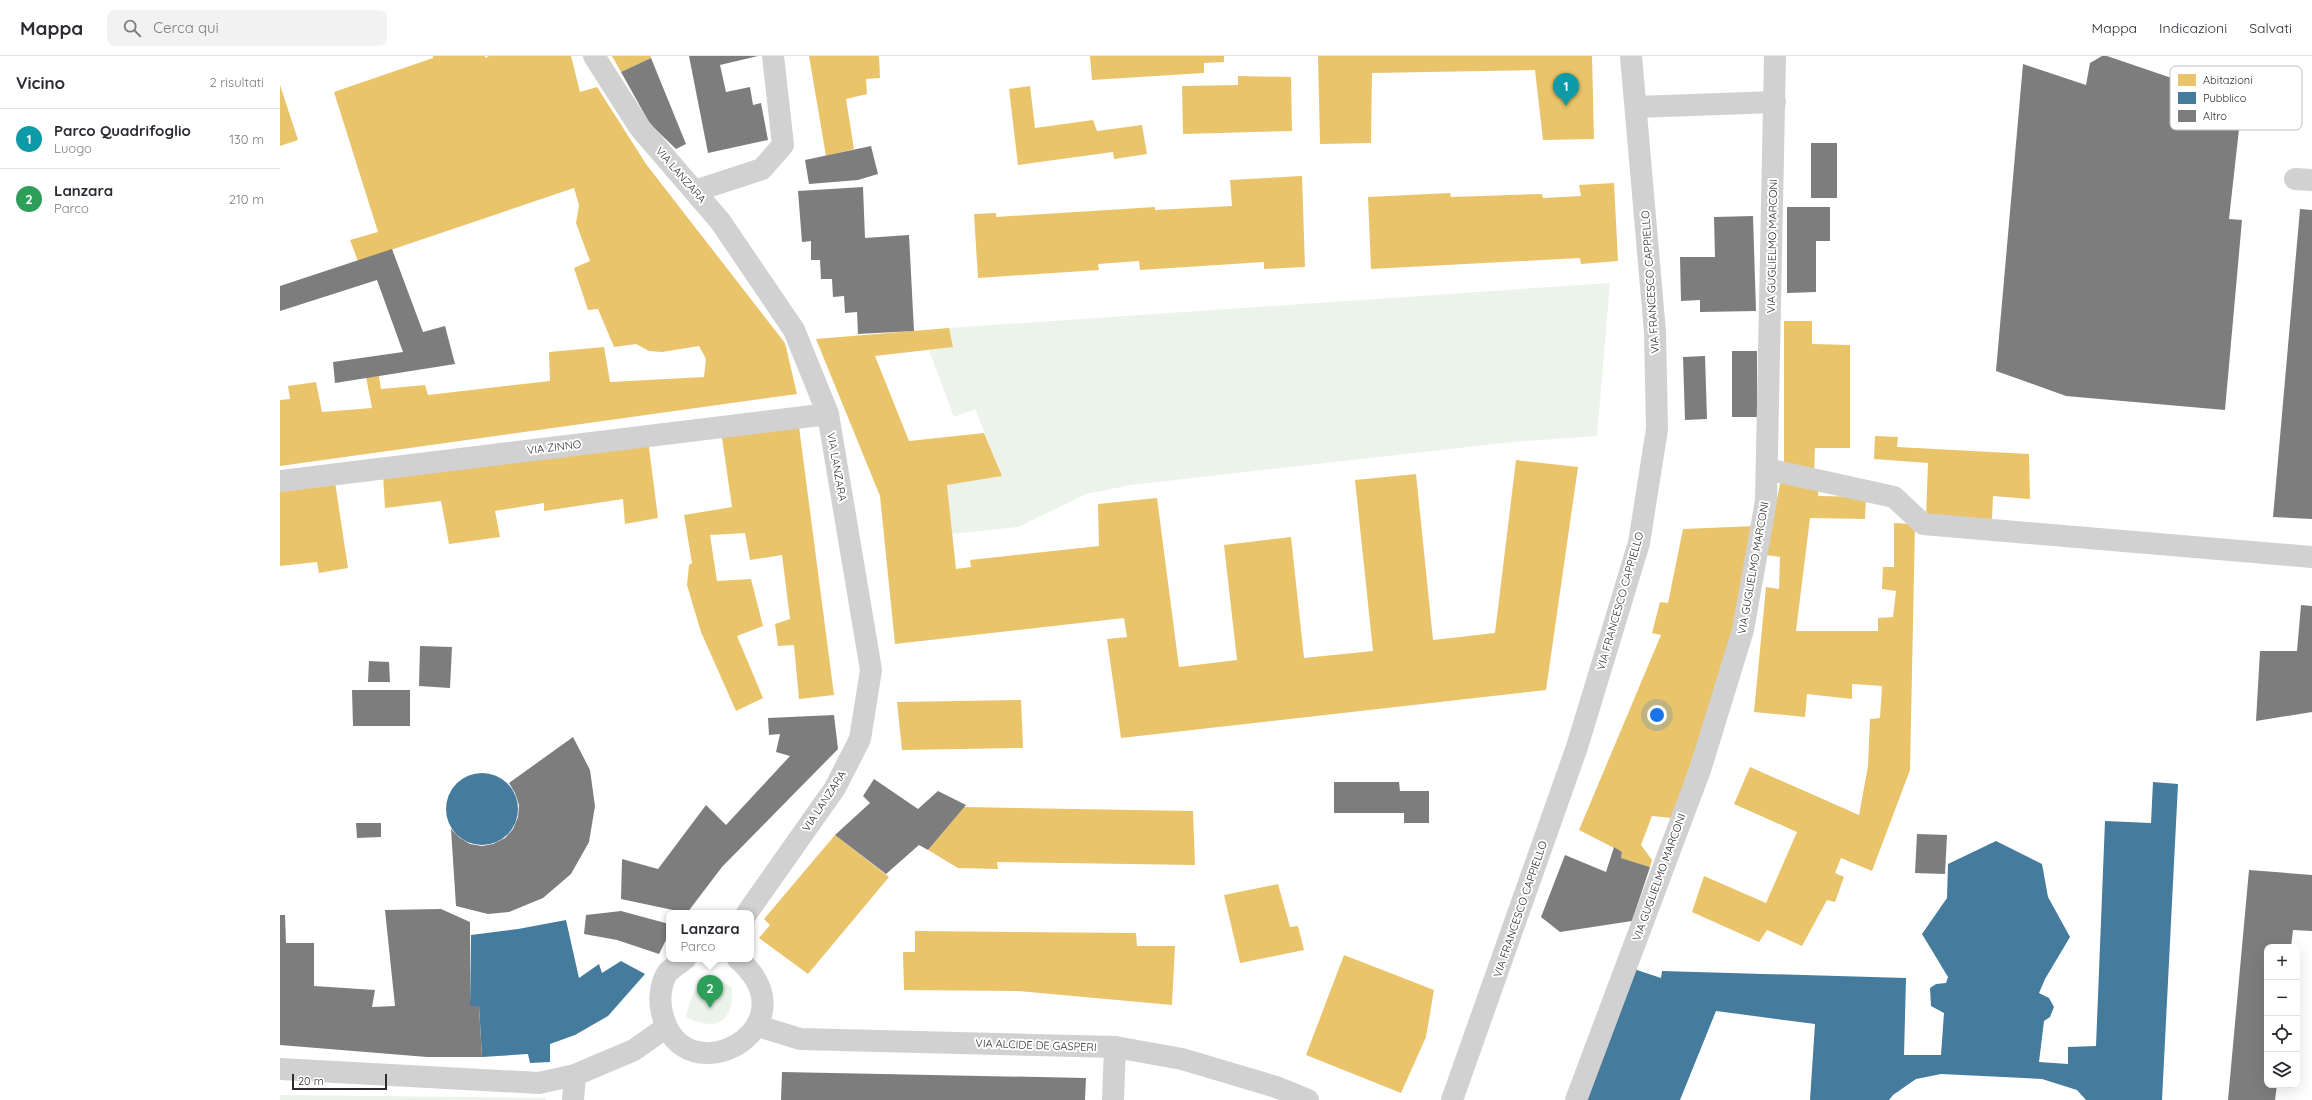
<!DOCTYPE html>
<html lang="it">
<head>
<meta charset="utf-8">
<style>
  :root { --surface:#fff; --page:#f2f2f3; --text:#2b2b33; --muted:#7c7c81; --line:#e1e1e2; --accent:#2563eb }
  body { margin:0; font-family:Quicksand,sans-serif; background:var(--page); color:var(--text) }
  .controls { position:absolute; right:12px; bottom:12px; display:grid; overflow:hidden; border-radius:8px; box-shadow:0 4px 16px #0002 }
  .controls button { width:36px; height:36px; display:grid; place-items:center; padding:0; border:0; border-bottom:1px solid var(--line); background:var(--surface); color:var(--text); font:20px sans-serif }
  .scale { position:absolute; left:12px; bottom:10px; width:95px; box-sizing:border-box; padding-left:4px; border:2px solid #2c2c2c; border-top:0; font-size:11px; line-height:14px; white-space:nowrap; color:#2c2c2c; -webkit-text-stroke:3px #fff; paint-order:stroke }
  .you { position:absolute; left:1377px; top:659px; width:14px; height:14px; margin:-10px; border:3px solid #fff; border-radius:50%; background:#1a73e8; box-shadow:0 0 0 6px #1a73e833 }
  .badge { display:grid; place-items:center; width:26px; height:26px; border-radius:50%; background:var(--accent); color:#fff; font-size:13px; font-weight:700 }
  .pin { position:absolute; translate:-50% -33px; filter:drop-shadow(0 1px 2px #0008) }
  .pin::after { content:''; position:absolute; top:21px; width:14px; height:12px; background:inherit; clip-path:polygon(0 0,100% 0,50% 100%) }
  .popup { position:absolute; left:386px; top:854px; width:88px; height:52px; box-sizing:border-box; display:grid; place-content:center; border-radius:8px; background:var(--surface); filter:drop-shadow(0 1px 3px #0005); font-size:13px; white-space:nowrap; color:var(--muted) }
  .popup b { font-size:15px; color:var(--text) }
  .popup::after { content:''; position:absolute; left:50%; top:100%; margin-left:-8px; border:8px solid transparent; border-top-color:var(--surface) }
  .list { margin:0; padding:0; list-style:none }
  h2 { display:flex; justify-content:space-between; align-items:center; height:52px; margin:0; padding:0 16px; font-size:17px }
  h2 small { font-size:13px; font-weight:400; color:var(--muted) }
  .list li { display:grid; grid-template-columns:26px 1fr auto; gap:12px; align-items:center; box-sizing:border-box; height:60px; padding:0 16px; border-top:1px solid var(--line) }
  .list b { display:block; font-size:15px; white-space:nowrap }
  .list p { margin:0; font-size:13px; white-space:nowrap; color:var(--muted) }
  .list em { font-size:13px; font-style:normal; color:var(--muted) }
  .icon { flex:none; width:22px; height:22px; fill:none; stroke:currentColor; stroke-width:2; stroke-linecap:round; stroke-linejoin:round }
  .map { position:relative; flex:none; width:2032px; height:1044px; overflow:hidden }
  header { display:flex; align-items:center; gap:24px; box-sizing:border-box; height:56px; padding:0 20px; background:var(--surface); border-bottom:1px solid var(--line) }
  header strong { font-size:19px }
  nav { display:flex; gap:22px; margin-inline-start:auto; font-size:14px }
  .search { width:280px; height:36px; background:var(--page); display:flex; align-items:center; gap:10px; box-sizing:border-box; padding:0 14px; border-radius:8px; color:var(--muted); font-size:15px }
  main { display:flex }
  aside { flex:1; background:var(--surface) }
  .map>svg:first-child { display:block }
  .green { fill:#ecf3ea }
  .homes { fill:#e9c46a }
  .public { fill:#457b9d }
  .building { fill:#7d7d7d }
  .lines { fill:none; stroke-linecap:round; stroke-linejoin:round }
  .street { stroke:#d1d1d1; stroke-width:22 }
  .labels { text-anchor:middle; stroke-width:4; stroke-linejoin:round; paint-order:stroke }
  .street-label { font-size:11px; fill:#2c2c2c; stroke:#fff }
  .key { fill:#fff; stroke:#c0c0c0; stroke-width:1 }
  .key-label { font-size:11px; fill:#2c2c2c }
</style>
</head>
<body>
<header>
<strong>Mappa</strong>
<div class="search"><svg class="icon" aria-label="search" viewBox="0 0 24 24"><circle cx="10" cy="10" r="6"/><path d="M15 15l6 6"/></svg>Cerca qui</div>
<nav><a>Mappa</a><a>Indicazioni</a><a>Salvati</a></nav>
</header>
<main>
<aside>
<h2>Vicino<small>2 risultati</small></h2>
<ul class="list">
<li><span class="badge" style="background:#0f9aa8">1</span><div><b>Parco Quadrifoglio</b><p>Luogo</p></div><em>130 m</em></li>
<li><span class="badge" style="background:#2e9e5b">2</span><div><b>Lanzara</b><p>Parco</p></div><em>210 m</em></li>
</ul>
</aside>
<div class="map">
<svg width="2032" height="1044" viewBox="0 0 2032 1044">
  <rect width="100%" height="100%" fill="#fff"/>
  <!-- green -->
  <g class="green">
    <path d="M1330,227L1317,380L1232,386L851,429L806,438L738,471L672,478L667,429L722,420L695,353L674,361L649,294L673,291L669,272Z"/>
    <path d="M442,925L452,932C454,966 436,976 406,961C412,935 415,927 442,925Z"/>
    <path d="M0,1039L266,1042V1044H0Z"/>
  </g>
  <!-- homes -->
  <g class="homes">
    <path d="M153,0H205V2L209,0H291L300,36L317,31L366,108L505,287L517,338L0,410V344L10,343L8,330L36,326L42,356L92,352L86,321L99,320L101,333L145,329L148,339L270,325L269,296L324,291L330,326L424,321L426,303L419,290L382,296L369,295L356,288L334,291L318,253L308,254L294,212L310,205L296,167L299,149L294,132L78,205L70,184L98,176L54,36L153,2Z"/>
    <path d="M332,0H370L371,2L341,16Z"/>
    <path d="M529,0H599L600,22L586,23L587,38L566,43L574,93L546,100Z"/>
    <path d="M810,0H944V6L924,7V17L812,24Z"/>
    <path d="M1038,0H1312L1314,83L1263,84L1255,14L1092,17L1091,87L1040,88Z"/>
    <path d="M958,20L1011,21L1012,75L903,78L902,30L958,29Z"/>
    <path d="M0,29L18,84L0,90Z"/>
    <path d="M750,30L755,72L813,64L817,75L862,69L867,98L834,103L833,96L738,109L729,33Z"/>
    <path d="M1022,120L1025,211L984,213V206L860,214L859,205L818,208L819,214L698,222L694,158L716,157V161L875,151V154L952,150L950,124Z"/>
    <path d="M1334,127L1338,205L1301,208L1300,202L1091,213L1088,141L1170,137L1171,141L1262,138L1263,142L1301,140L1299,129Z"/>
    <path d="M1504,265H1532V288L1570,289V392H1535L1534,418L1504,412Z"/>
    <path d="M669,272L673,291L595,300L629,385L704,377L722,420L667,429L676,513L691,511L690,504L819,490L818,448L877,442L899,611L957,604L944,489L1011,481L1024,602L1093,595L1075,424L1136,418L1153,584L1215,577L1236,404L1298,411L1266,634L841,682L827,583L847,581L844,562L615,588L600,440L536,283Z"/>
    <path d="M518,363L554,639L519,643L514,589L498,590L495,568L510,563L502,499L470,504L465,477L430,479L437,525L471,523L483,570L457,580L483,642L456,655L421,576L407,529L409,509L412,507L404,459L452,451L441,375Z"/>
    <path d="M1595,380L1618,381L1617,391L1749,398L1750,443L1713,440L1712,463L1646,460L1648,407L1594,403Z"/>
    <path d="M368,384L378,462L345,468L343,443L264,455V447L215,455L220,481L169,488L161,445L105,452L103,419Z"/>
    <path d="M1501,423L1539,429L1538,440L1586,441L1585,463L1530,462L1516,575H1598V562L1613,561L1616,535L1602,533L1603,511H1614V467L1635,468L1630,714L1592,815L1561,802L1555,817L1564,821L1555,846L1547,844L1522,890L1487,874L1479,886L1412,856L1424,820L1486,847L1517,776L1454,748L1470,711L1579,759L1588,710L1590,663L1600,662L1602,630L1572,628V643L1527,638L1525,661L1474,656L1486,531L1499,533L1500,501L1486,499Z"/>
    <path d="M55,426L68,512L39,517L37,506L0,510V434Z"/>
    <path d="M1475,470L1457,571L1392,762L1372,760L1361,789L1372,804L1370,811L1341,802L1342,796L1299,774L1381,579L1372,577L1380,546L1388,547L1403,473Z"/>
    <path d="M741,644L743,692L622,694L617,646Z"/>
    <path d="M684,751L913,755L915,809L717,806L718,813L678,812L648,794Z"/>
    <path d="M555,779L609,821L528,918L479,882L490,869L484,863Z"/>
    <path d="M998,828L1010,871L1018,870L1024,894L960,907L944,839Z"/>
    <path d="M635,875L856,877L857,890H895L892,949L738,935L624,934L623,896H635Z"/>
    <path d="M1064,899L1154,934L1146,981L1121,1037L1026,999Z"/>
  </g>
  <!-- public -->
  <g class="public">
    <circle cx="202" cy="753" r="36"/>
    <path d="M1873,726L1898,728L1882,1044H1806L1797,1034L1762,1023L1661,1018L1636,1023L1613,1039L1609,1044H1530L1535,968L1436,955L1400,1044H1304L1351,912L1381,922L1382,915L1626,922L1624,999H1661L1664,957L1651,950L1650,932L1656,928L1666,927L1668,921L1642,878L1667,842L1668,808L1716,785L1762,808L1768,841L1790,881L1765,923L1759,937L1769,942L1774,951L1770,961L1764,965L1759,1006L1788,1008V991L1816,990L1825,765L1871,767Z"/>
    <path d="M286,864L299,922L319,908L322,917L341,905L365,918L328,960L295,979L270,988V1006L250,1007L248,998L202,1001L199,950H190L191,879L238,873Z"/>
  </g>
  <!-- building -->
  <g class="building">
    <path d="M409,0H478L440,9L446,36L470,31L473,49L481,47L488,84L428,97Z"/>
    <path d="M1822,0H1827L1962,46L1949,163L1962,164L1945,354L1786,340L1716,315L1743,8L1806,29L1810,7Z"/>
    <path d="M371,2L406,88L396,93L370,68L341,16Z"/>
    <rect x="1531" y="87" width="26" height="55"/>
    <path d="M591,90L598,118L578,124L529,128L525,104Z"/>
    <path d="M583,131L585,182L629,179L634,275L578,278L577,256L565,257L564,240L553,241L552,223H541L540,204H531V185L522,186L518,135Z"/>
    <path d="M1507,151H1550V185H1536V236L1507,237Z"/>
    <path d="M2020,153L2032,154V463L1993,461Z"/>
    <path d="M1473,160L1476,255L1420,256V244L1401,245L1400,201H1435L1434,161Z"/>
    <path d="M112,193L143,276L165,270L175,308L55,327L53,306L123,296L97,224L0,255V230Z"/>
    <rect x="1452" y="295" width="25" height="66"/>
    <path d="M1425,300L1427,363L1405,364L1403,301Z"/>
    <path d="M2021,549L2032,550V656L1976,665L1980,595H2017Z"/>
    <path d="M140,590L172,591L170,632L139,630Z"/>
    <path d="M89,605L109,606L110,626H88Z"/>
    <path d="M72,634H130V670H73Z"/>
    <path d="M554,659L558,693L442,811L407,857L341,843L342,803L378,813L426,749L446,769L510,700L496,696L500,678L489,679L488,662Z"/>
    <path d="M293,681L310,714L315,750L309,786L291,818L263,842L229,856L208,858L176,850L171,773L180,782L190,788L202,790L213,788L225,782L233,773L238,761L239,749L235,737L229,727Z"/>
    <path d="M594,723L638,753L658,735L686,749L648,794L639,789L606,818L555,779L590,747L583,740Z"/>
    <path d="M1054,726H1119L1120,735H1149V767H1124V757H1054Z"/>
    <path d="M76,767H101V781L77,782Z"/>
    <path d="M1637,778L1667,779L1665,818L1635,817Z"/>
    <path d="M1334,791L1342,796L1341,802L1370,811L1352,865L1280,876L1261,861L1285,799L1326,816Z"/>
    <path d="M1969,814L2032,819V875L2013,874L2011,891H1987V1029H1997L1995,1044H1948Z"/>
    <path d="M161,853L190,866V950H199L202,1001H147L0,989V859H5L6,887H34V930L95,934L92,951L115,950L105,854Z"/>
    <path d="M341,855L389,868V878L379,898L337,884L304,878L306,859Z"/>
    <path d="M502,1016L806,1022L805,1044H501Z"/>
  </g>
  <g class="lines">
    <!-- street -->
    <g class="street">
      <path d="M314,0L360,72L440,165L514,274L548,358L591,614L580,683L555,732L467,857"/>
      <path d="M1357,51L1495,46"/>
      <path d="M2015,123L2032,124"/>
      <path d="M415,135L482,113L503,89L493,0"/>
      <path d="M1487,413L1614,441L1643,468L2032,501"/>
      <path d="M0,425L548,358"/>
      <path d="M405,903C400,907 393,911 388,916C380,927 379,945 382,957C402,1044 537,972 458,903"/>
      <path d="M478,970L520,983L835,991L902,1003L996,1031L1028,1044"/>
      <path d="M0,1013L259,1027L295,1019L354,994L385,972"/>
      <path d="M293,1044L295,1019"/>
      <path d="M833,1044L835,991"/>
      <path d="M1172,1044L1297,691L1359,487L1377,373L1375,276L1351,0"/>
      <path d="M1296,1044L1420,714L1463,574L1486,445L1495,0"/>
    </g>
  </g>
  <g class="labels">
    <!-- street labels -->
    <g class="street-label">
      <text transform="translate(401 119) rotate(49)" y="4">VIA LANZARA</text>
      <text transform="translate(1492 190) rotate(-89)" y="4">VIA GUGLIELMO MARCONI</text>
      <text transform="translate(1370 226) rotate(-94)" y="4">VIA FRANCESCO CAPPIELLO</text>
      <text transform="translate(274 391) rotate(-7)" y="4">VIA ZINNO</text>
      <text transform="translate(557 411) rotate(80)" y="4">VIA LANZARA</text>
      <text transform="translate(1473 512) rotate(-80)" y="4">VIA GUGLIELMO MARCONI</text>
      <text transform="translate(1340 545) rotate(-74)" y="4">VIA FRANCESCO CAPPIELLO</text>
      <text transform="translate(544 745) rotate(-57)" y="4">VIA LANZARA</text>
      <text transform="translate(1379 821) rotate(-70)" y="4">VIA GUGLIELMO MARCONI</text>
      <text transform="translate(1240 853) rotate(-71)" y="4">VIA FRANCESCO CAPPIELLO</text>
      <text transform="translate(756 989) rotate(2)" y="4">VIA ALCIDE DE GASPERI</text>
    </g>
  </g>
  <!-- legend -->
  <rect x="1890" y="10" width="132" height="64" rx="6" class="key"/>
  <rect x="1898" y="18" width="18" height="12" fill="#e9c46a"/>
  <rect x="1898" y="36" width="18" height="12" fill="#457b9d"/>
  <rect x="1898" y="54" width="18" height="12" fill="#7d7d7d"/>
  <g class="key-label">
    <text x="1923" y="28">Abitazioni</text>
    <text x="1923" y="46">Pubblico</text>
    <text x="1923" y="64">Altro</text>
  </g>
</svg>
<div class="controls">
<button>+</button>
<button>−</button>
<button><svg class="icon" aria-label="locate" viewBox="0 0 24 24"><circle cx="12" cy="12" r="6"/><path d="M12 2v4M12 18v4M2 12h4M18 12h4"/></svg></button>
<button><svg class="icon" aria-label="layers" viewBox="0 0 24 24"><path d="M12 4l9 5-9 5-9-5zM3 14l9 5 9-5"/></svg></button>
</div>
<div class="scale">20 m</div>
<div class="you"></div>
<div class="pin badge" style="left:1286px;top:50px;background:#0f9aa8">1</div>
<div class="pin badge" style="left:430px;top:952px;background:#2e9e5b">2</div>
<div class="popup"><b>Lanzara</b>Parco</div>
</div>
</main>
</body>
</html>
